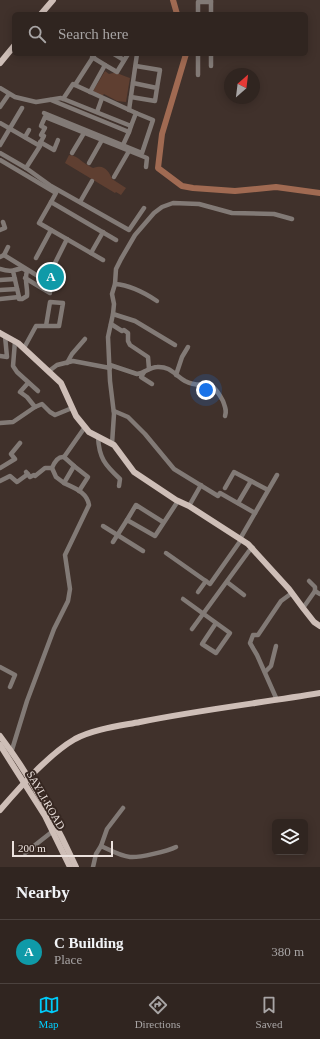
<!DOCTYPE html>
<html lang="en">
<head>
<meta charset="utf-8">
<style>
  :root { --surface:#302520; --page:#382d29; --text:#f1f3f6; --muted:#a8a5a5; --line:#4b423e; --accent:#00cbf9 }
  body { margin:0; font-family:"Times New Roman",serif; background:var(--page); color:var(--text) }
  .controls { position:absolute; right:12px; bottom:12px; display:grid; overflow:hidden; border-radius:6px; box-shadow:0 2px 10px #0003 }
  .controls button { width:36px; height:36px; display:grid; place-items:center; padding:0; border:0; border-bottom:1px solid var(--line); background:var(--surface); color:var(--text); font:20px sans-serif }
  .compass { position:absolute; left:224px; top:68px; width:36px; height:36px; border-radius:50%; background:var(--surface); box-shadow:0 2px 10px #0003; rotate:28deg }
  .scale { position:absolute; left:12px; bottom:10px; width:101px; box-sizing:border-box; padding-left:4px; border:2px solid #ebe1dd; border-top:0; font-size:11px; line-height:14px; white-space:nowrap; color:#ebe1dd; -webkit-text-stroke:3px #362721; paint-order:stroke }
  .you { position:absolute; left:206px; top:390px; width:14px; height:14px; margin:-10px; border:3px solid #fff; border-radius:50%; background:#1a73e8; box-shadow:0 0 0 6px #1a73e833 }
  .badge { display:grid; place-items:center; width:26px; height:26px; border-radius:50%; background:var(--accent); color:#fff; font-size:13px; font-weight:700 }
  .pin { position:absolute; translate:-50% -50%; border:2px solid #fff; box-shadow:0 1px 4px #0006 }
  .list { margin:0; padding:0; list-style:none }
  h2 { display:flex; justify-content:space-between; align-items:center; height:52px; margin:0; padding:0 16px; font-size:17px }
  h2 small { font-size:13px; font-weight:400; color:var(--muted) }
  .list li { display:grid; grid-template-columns:26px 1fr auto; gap:12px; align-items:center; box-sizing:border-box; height:64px; padding:0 16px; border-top:1px solid var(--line) }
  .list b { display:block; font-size:15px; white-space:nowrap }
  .list p { margin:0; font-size:13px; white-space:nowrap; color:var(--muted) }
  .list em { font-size:13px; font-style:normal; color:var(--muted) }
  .icon { flex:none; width:22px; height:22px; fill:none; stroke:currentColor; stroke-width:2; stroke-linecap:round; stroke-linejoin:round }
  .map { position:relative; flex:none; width:320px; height:867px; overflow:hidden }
  .search { position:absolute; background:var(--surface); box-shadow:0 2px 10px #0003; left:12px; right:12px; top:12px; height:44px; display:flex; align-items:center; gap:10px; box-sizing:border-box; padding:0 14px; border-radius:6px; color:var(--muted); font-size:15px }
  .sheet { height:116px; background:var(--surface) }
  nav { display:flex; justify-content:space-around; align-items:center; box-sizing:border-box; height:56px; border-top:1px solid var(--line); background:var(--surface); font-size:11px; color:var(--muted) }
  nav a { display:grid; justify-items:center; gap:2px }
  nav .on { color:var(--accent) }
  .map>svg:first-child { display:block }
  .green { fill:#5f3f31 }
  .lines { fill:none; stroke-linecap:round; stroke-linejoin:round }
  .river { stroke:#a06a52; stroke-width:6 }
  .minor { stroke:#827a76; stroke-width:4.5 }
  .major { stroke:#cebeb7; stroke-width:6 }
  .labels { text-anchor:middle; stroke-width:4; stroke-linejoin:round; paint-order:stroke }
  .street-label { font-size:11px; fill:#ebe1dd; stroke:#362721 }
</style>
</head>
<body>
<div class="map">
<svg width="320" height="867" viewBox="0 0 320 867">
  <rect width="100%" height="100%" fill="#40312b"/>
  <!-- green -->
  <g class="green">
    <path d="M105,71L109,74C118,71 122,76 130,78L126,102L117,101L104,94L102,96L93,91Z"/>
    <path d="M69,155C78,155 83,164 91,167C94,169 94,167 97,167C105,165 110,173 112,179L126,188L121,195L116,192L115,193L65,163Z"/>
  </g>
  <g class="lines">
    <!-- river -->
    <g class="river">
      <path d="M173,0L177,14"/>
      <path d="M186,54L162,134L158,168L182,186L193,188L235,191L276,187L320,193"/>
    </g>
    <!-- minor -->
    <g class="minor">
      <path d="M198,14V2H211"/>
      <path d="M211,14V0"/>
      <path d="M114,54L124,60"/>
      <path d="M198,54V75"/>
      <path d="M92,57L105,65"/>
      <path d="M136,66L160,70L157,88"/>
      <path d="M211,66V54"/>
      <path d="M0,88L15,97L36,102L61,98L131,126L136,113L75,85L95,54"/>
      <path d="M90,92L105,65L117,72L128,54"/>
      <path d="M131,97L155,101L157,88L133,83"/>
      <path d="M63,99L73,84L75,85"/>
      <path d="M51,100L129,132L131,126"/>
      <path d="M0,107L9,94"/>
      <path d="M129,110L137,54"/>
      <path d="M97,112L102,98"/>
      <path d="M44,113L142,153L153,120L136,113"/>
      <path d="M0,123L40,146L26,168"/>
      <path d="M25,137L29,130"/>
      <path d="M40,142L54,150L58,140"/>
      <path d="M0,145L22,108"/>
      <path d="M39,145L44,136L41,135L45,128L41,126L45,117L147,158L146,167"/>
      <path d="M123,145L129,132"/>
      <path d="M0,153L26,168L51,186L129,230L144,208"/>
      <path d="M72,153L84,133"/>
      <path d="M0,160L56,193L51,202L116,240"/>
      <path d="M89,163L102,140"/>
      <path d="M114,177L129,151"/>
      <path d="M51,202L39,223L103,260"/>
      <path d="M80,202L92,181"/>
      <path d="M0,230L5,228L3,222"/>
      <path d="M91,253L103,232"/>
      <path d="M4,255L8,247"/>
      <path d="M0,257L4,255L54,286"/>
      <path d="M36,258L51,230"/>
      <path d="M53,267L67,239"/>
      <path d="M0,269C9,272 13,271 22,268L27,271C24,281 28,287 27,296L22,299H19V297L13,271"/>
      <path d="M25,278L50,293"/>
      <path d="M0,280L15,279"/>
      <path d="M115,284C130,285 145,293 157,301"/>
      <path d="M0,290L17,289"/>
      <path d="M0,299L19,297"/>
      <path d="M113,314L135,321L175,345"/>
      <path d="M111,324L122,331L124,330L128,333V341L130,345L148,357L149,369"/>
      <path d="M15,341L13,366L17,372L38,391"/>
      <path d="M24,348L36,326H59L63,303L50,302L46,326"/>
      <path d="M0,356L7,357L5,336"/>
      <path d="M67,363L72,354L85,339"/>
      <path d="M110,365L137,374C145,373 150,367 157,367C170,366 175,375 185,381C204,391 209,374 223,401C225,407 227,410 225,416"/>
      <path d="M49,371L57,365L73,361L110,368"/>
      <path d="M144,372L141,377L152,384"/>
      <path d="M176,375L182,357L188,347"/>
      <path d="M35,407L42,404L50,412L55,415L72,408"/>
      <path d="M114,411L128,417L145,434L174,469L218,496L220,493L255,513"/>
      <path d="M0,423L13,422L35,407L27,397L20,392L28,383"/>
      <path d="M98,437C99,458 105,465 120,479L119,486"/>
      <path d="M112,444L114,414L110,381L108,337L113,314L114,304L112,294L115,284L116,269L121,259L135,235L154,213L162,207L173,203L199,204L232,213L274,214L292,219"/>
      <path d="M74,466L88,477L79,491"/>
      <path d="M0,468L15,459L11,454L20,443"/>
      <path d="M26,472L30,477L34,475L35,476L45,468H52"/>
      <path d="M0,481L10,476L17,482L28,474"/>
      <path d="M64,483L56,477L52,468C54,463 58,456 64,457"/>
      <path d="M225,488L234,472L268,490"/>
      <path d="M238,503L251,481"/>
      <path d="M189,506L201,485"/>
      <path d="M127,520L136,505L163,522"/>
      <path d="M103,526L143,551"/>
      <path d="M240,539L277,475"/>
      <path d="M113,542L127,520L155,536L178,501"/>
      <path d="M166,553L210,584L241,540"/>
      <path d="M309,581L315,587V591"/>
      <path d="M227,582L244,595"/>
      <path d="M198,592L206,581"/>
      <path d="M183,599L230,633L216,653L202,644L216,623"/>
      <path d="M303,608L315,591L320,594"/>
      <path d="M192,629L249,551L253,548"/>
      <path d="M0,667L15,675L10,687"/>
      <path d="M265,672L271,666L276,646"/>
      <path d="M277,700L257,655L250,643L253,635H258L281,601L292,593"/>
      <path d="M11,753L27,701L54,629L68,601L70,589L65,555L89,505C87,492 74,488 64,483L74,466L64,457L85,427"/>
      <path d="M101,846C110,850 120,856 130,857C139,858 168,851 176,847"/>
      <path d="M25,853L53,831"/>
      <path d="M93,867L96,854L101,846L107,829L123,808"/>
    </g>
    <!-- major -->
    <g class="major">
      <path d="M41,14L53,0"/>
      <path d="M0,63L14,46"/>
      <path d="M0,333L18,343L61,383L76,416L89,432L114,445L134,472L176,500L189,506L248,544L289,589L303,608L314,622L320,626"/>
      <path d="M0,736C31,777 55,821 76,867"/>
      <path d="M0,745L45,816L70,867"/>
      <path d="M0,810C20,787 49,754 75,739C94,729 119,726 140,722C199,710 260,703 320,693"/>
    </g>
  </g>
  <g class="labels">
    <!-- street labels -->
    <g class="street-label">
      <text transform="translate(46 800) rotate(60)" y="4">SAYLI ROAD</text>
    </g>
  </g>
</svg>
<div class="controls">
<button><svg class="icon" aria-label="layers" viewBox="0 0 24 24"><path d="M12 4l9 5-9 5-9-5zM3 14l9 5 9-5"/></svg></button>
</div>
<svg class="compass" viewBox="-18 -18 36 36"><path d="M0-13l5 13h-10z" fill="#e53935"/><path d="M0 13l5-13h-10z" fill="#a8a5a5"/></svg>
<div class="scale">200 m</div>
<div class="you"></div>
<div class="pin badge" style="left:51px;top:277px;background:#0f9aa8">A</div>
<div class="search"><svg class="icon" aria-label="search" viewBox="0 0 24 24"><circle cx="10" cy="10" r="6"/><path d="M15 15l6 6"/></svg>Search here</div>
</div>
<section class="sheet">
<h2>Nearby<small></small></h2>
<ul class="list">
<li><span class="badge" style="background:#0f9aa8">A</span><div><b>C Building</b><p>Place</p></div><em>380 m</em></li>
</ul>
</section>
<nav>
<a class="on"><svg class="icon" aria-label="map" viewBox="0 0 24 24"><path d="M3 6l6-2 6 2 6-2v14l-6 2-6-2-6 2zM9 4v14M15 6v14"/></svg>Map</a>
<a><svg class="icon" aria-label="directions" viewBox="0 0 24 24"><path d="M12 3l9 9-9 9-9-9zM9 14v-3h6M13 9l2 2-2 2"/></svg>Directions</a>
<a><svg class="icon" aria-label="saved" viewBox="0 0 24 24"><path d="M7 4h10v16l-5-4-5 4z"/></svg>Saved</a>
</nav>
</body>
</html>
